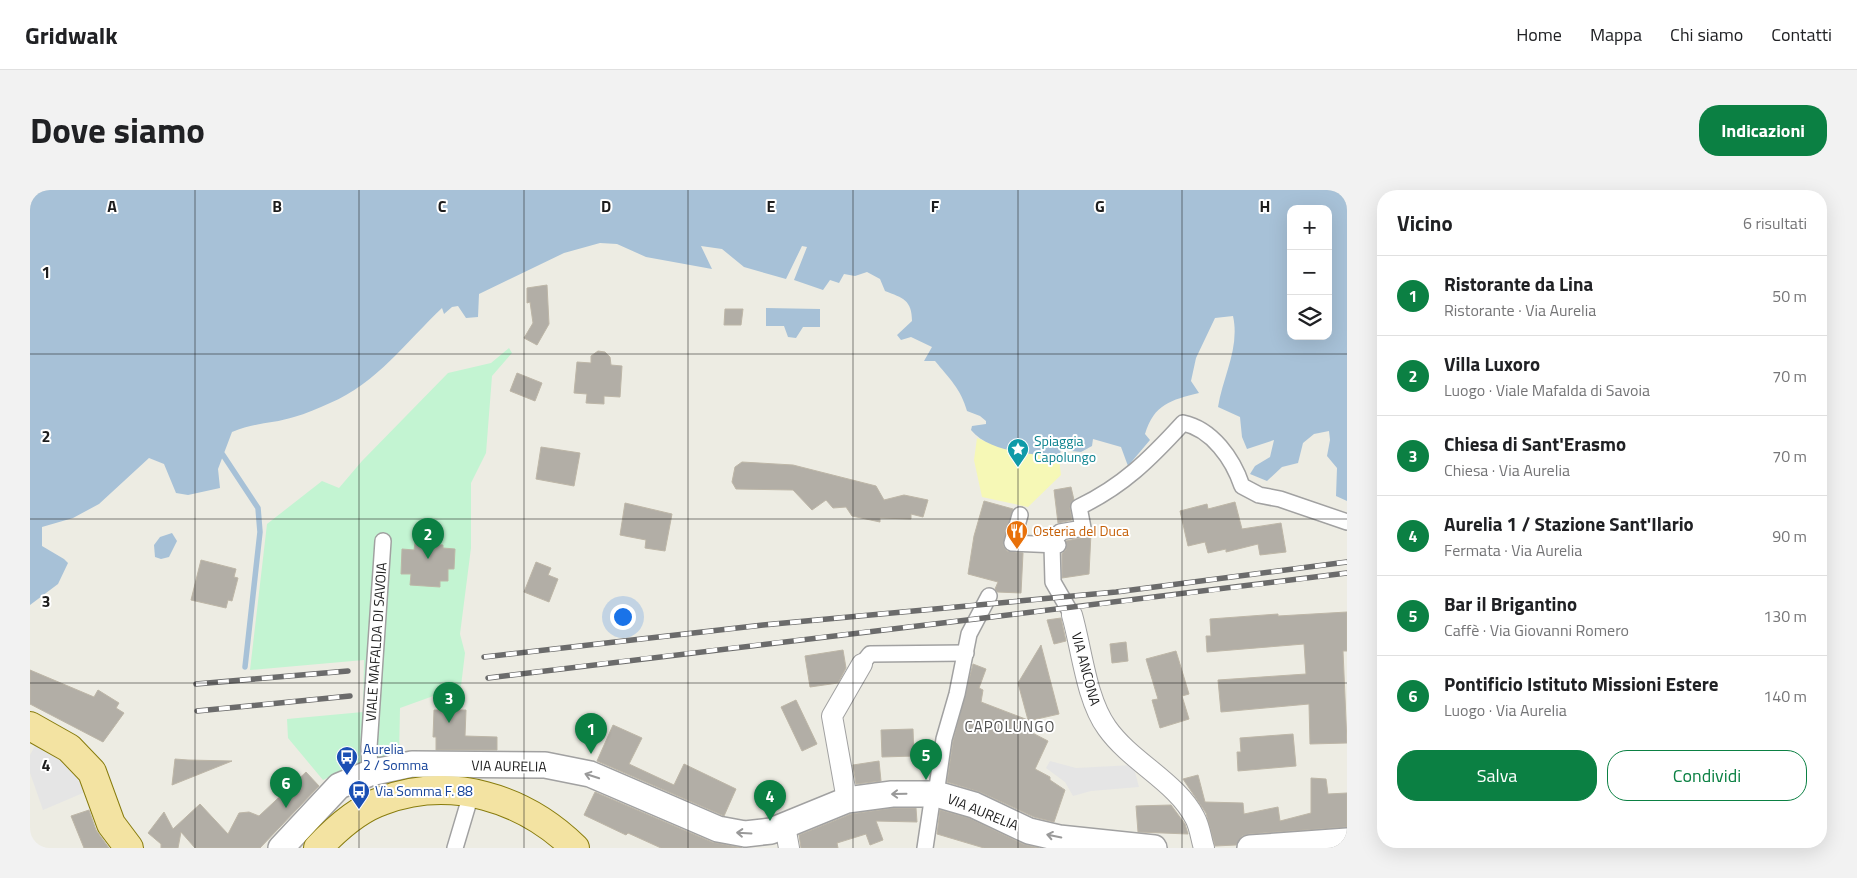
<!DOCTYPE html>
<html lang="it">
<head>
<meta charset="utf-8">
<style>
  :root { --surface:#fff; --page:#f2f2f2; --text:#202124; --muted:#757577; --line:#e0e0e0; --accent:#0b8043 }
  body { margin:0; font-family:"Titillium Web",sans-serif; background:var(--page); color:var(--text) }
  .controls { position:absolute; right:15px; top:15px; display:grid; overflow:hidden; border-radius:10px; box-shadow:0 5px 20px #0002 }
  .controls button { width:45px; height:45px; display:grid; place-items:center; padding:0; border:0; border-bottom:1px solid var(--line); background:var(--surface); color:var(--text); font:25px sans-serif }
  .you { position:absolute; left:592px; top:426px; width:18px; height:18px; margin:-12px; border:4px solid #fff; border-radius:50%; background:#1a73e8; box-shadow:0 0 0 8px #1a73e833 }
  .badge { display:grid; place-items:center; width:32px; height:32px; border-radius:50%; background:var(--accent); color:#fff; font-size:16px; font-weight:700 }
  .pin { position:absolute; translate:-50% -41px; filter:drop-shadow(0 1px 2px #0008) }
  .pin::after { content:''; position:absolute; top:26px; width:18px; height:15px; background:inherit; clip-path:polygon(0 0,100% 0,50% 100%) }
  .list { margin:0; padding:0; list-style:none }
  h2 { display:flex; justify-content:space-between; align-items:center; height:65px; margin:0; padding:0 20px; font-size:21px }
  h2 small { font-size:16px; font-weight:400; color:var(--muted) }
  .list li { display:grid; grid-template-columns:32px 1fr auto; gap:15px; align-items:center; box-sizing:border-box; height:80px; padding:0 20px; border-top:1px solid var(--line) }
  .list b { display:block; font-size:19px; white-space:nowrap }
  .list p { margin:0; font-size:16px; white-space:nowrap; color:var(--muted) }
  .list em { font-size:16px; font-style:normal; color:var(--muted) }
  .actions { display:flex; gap:10px; padding:15px 20px }
  .actions a { flex:1; padding:11px 0; border:1px solid var(--accent); border-radius:20px; text-align:center; font-size:18px; color:var(--accent) }
  .actions .main { background:var(--accent); color:#fff }
  .icon { flex:none; width:28px; height:28px; fill:none; stroke:currentColor; stroke-width:2; stroke-linecap:round; stroke-linejoin:round }
  .map { position:relative; flex:none; width:1317px; height:658px; overflow:hidden; border-radius:20px }
  header { display:flex; align-items:center; gap:30px; box-sizing:border-box; height:70px; padding:0 25px; background:var(--surface); border-bottom:1px solid var(--line) }
  header strong { font-size:24px }
  nav { display:flex; gap:28px; margin-inline-start:auto; font-size:18px }
  .intro { display:flex; align-items:center; justify-content:space-between; box-sizing:border-box; height:120px; padding:0 30px }
  h1 { margin:0; font-size:35px }
  .button { padding:12px 22px; border-radius:20px; background:var(--accent); color:#fff; font-size:18px; font-weight:700 }
  main { display:flex; gap:30px; padding:0 30px }
  aside { flex:1; background:var(--surface); border-radius:20px; box-shadow:0 5px 20px #0002 }
  .map>svg:first-child { display:block }
  .sand { fill:#f6f8b6 }
  .park { fill:#c3f4d2 }
  .parking { fill:#e5e5e5 }
  .water { fill:#a7c1d7; fill-rule:evenodd }
  .lines { fill:none; stroke-linecap:round; stroke-linejoin:round }
  .stream { stroke:#a7c1d7; stroke-width:5.5 }
  .building { fill:#b2aea6; stroke:#bdb6a7 }
  .pedestrian-casing { stroke:#a1a1a1; stroke-width:18 }
  .minor-casing { stroke:#a1a1a1; stroke-width:22 }
  .tertiary-casing { stroke:#a1a1a1; stroke-width:28 }
  .primary-casing { stroke:#887c0d; stroke-width:30 }
  .pedestrian { stroke:#fff; stroke-width:15 }
  .minor { stroke:#fff; stroke-width:20 }
  .tertiary { stroke:#fff; stroke-width:25 }
  .primary { stroke:#f3e3a2; stroke-width:28 }
  .rail-casing { stroke:#6b6b6b; stroke-width:5.5 }
  .rail { stroke:#fff; stroke-width:4; stroke-dasharray:11; stroke-linecap:butt }
  .oneway { stroke:#999 }
  .grid { fill:none; stroke:#1d1d1d; stroke-width:1; stroke-opacity:0.55 }
  .labels { text-anchor:middle; stroke-width:4; stroke-linejoin:round; paint-order:stroke }
  .culture-label { font-size:14px; fill:#0d838f; stroke:#fff; text-anchor:start }
  .food-label { font-size:14px; fill:#c56008; stroke:#fff; text-anchor:start }
  .street-label { font-size:14px; fill:#1d1d1d; stroke:#fff }
  .transit-label { font-size:14px; fill:#164399; stroke:#fff; text-anchor:start }
  .neighbourhood-label { font-size:15px; letter-spacing:1px; fill:#505050; stroke:#fff }
  .grid-label { font-size:16px; text-anchor:middle; font-weight:bold; fill:#1d1d1d; stroke:#fff; stroke-width:4; stroke-linejoin:round; paint-order:stroke }
</style>
</head>
<body>
<header>
<strong>Gridwalk</strong>
<nav><a>Home</a><a>Mappa</a><a>Chi siamo</a><a>Contatti</a></nav>
</header>
<div class="intro"><h1>Dove siamo</h1><a class="button">Indicazioni</a></div>
<main>
<div class="map">
<svg width="1317" height="658" viewBox="0 0 1317 658">
  <rect width="100%" height="100%" fill="#edece3"/>
  <!-- sand -->
  <path class="sand" d="M947,248L971,258L1029,268L1031,285L998,317L952,307L944,270Z"/>
  <!-- park -->
  <path class="park" d="M479,158L482,163L462,186L456,263L441,293V358L430,444L435,463L431,496L370,518L369,566L339,568L293,590L258,548L257,529L333,522L334,470L220,480L237,334L292,291L309,298L332,271L418,183L461,173Z"/>
  <!-- parking -->
  <g class="parking">
    <path d="M5,556L29,568L60,600L13,620L0,583V565Z"/>
    <path d="M1020,571L1046,578L1103,575L1109,597L1061,601L1043,606L1035,592L1016,578Z"/>
  </g>
  <!-- water -->
  <g class="water">
    <path d="M0,0H1317V311L1306,306L1307,278L1297,266L1300,250L1299,241L1284,244L1273,253L1268,273L1252,277L1237,291L1220,284L1225,276L1240,267L1244,250L1217,259L1212,247L1210,227L1188,217C1193,186 1210,158 1203,126L1185,128L1166,168L1161,191L1169,203C1141,210 1124,214 1115,244L1120,250L1098,276L1091,257L1063,249L1062,256L1051,262L1031,260L1029,268C1002,263 960,263 941,240L942,236L956,234V231L950,226L937,221C931,199 919,188 905,171H894L902,157L881,147L871,150L867,145L882,131C882,110 873,108 855,101L850,89L837,82L825,86L814,84L809,93L800,90L793,100L764,90L777,57L772,56L756,89L714,77L692,59L671,56L682,79L616,67L587,54L570,53L534,63L449,104L448,127L436,128L428,116L422,117L414,124L412,118C377,151 346,194 300,213C288,218 276,224 264,227C242,234 226,232 202,242L188,279L190,298L158,305L146,303L134,274L119,268L69,314L43,328L12,337V356L34,369L38,373L28,394L0,415ZM1261,19H1298V146H1261Z"/>
    <path d="M736,118L790,119V137H773L766,148L758,147L754,136H736Z"/>
    <path d="M142,343L147,351L139,367L131,369L125,367L124,355L130,347Z"/>
  </g>
  <g class="lines">
    <!-- stream -->
    <path class="stream" d="M193,265L228,318L230,342L215,477"/>
  </g>
  <!-- building -->
  <g class="building">
    <path d="M517,95L519,134L507,155L494,148L503,133L500,112L497,113V98Z"/>
    <path d="M695,119H713L711,135H694Z"/>
    <path d="M568,161L575,162L580,167L581,175L592,176L590,207L574,206V214L556,213L557,204L544,203L547,172L561,173V166Z"/>
    <path d="M487,183L512,193L505,211L480,201Z"/>
    <path d="M511,257L550,263L544,296L506,289Z"/>
    <path d="M712,272L763,275L846,296L854,310L874,305L898,310L893,327L881,324V329L850,328V332L822,326L816,317L803,318L796,310L782,320L763,300L706,299L702,292L705,277Z"/>
    <path d="M1041,297L1044,310L1040,318L1042,330L1028,333L1024,300Z"/>
    <path d="M954,311L983,319L973,355L977,361L993,363L991,403L967,402L965,399L968,392L938,384L944,346Z"/>
    <path d="M1205,312L1212,339L1251,333L1256,362L1230,365L1228,354L1196,362V359L1178,363L1175,352L1158,356L1150,321L1177,314L1178,319Z"/>
    <path d="M595,313L642,324L635,361L615,358L616,350L590,345Z"/>
    <path d="M1061,343L1059,384L1032,388V364L1036,360V351L1055,347Z"/>
    <path d="M385,353L413,355V358L425,359L424,379H418V391H410V397L380,395L381,384H371L372,359L384,360Z"/>
    <path d="M171,370L206,379L204,387L208,388L202,411L198,410L196,418L161,410Z"/>
    <path d="M506,372L521,378L518,385L528,389L519,412L494,402Z"/>
    <path d="M1317,422V461H1313L1317,553L1280,554L1279,514L1191,522L1188,490L1276,484L1274,454L1177,462L1176,446H1181L1180,429L1248,424V426Z"/>
    <path d="M1031,428L1036,451L1024,454L1017,430Z"/>
    <path d="M1096,452L1098,471L1082,473L1080,454Z"/>
    <path d="M1011,455L1029,524L985,534L1018,551L1005,579L1020,587V590L1035,600L1024,632L1004,627L950,602L917,592L923,551L943,474L956,479L949,498L953,500L951,512L998,530L988,493Z"/>
    <path d="M813,460L816,478L808,493L780,497L775,466Z"/>
    <path d="M1146,461L1159,504L1152,506L1159,529L1130,538L1122,510L1128,509L1116,469Z"/>
    <path d="M0,480L64,507L68,500L89,513L86,518L94,523L73,552L0,514Z"/>
    <path d="M766,510L787,554L772,561L751,517Z"/>
    <path d="M404,520H436L435,546L467,547V560H406V547H403Z"/>
    <path d="M583,535L612,548L599,574L644,595L654,574L706,599L694,626L567,571Z"/>
    <path d="M883,539L884,566L852,567L851,540Z"/>
    <path d="M1263,544L1266,576L1208,581L1207,562H1211L1210,548Z"/>
    <path d="M145,569L158,570L202,571L142,595Z"/>
    <path d="M849,571L851,591L826,594L823,575Z"/>
    <path d="M276,582L289,596L230,658H165L151,642L148,658H131V654L118,643L134,622L143,639L170,614L198,644L209,623L219,622L229,626Z"/>
    <path d="M1168,585L1175,612L1213,613L1214,624L1248,617L1250,631L1281,623V588L1296,589L1298,604L1317,603V637L1219,644L1212,646L1206,655L1185,656L1176,623L1153,589Z"/>
    <path d="M565,602L682,652L712,658H631L598,643L596,645L554,625Z"/>
    <path d="M1141,615L1155,634L1158,644L1108,642L1106,616Z"/>
    <path d="M863,618H886L887,632L846,631L853,650L840,655L836,644L807,653L808,658H771L769,645L821,624Z"/>
    <path d="M59,620L66,640L79,658H54L41,626Z"/>
    <path d="M910,620L939,628L993,654L1009,658H954L907,644Z"/>
  </g>
  <g class="lines">
    <!-- pedestrian casing -->
    <g class="pedestrian-casing">
      <g id="pedestrian">
        <path d="M990,325L982,353L1028,355"/>
        <path d="M1030,344V342L1053,338L1049,317C1093,296 1120,269 1153,233C1182,239 1203,269 1212,296L1229,305L1250,309L1317,332"/>
        <path d="M1022,355L1023,392L1042,425"/>
        <path d="M832,474L840,464L936,463"/>
        <path d="M340,583L339,557L353,351"/>
        <path d="M906,604L914,549L927,504L939,444L959,406"/>
        <path d="M425,658L442,601"/>
        <path d="M895,658L903,604"/>
      </g>
    </g>
    <!-- minor casing -->
    <g class="minor-casing">
      <g id="minor">
        <path d="M1042,425C1052,460 1056,509 1077,538C1101,572 1147,592 1165,628C1170,637 1171,649 1174,658"/>
        <path d="M817,610L802,526L832,474"/>
        <path d="M755,636L759,658"/>
      </g>
    </g>
    <!-- tertiary casing -->
    <g class="tertiary-casing">
      <g id="tertiary">
        <path d="M251,658L309,596L340,583L382,574L515,575L560,584L688,639L715,644L741,641L817,610L862,604H906L944,615L999,641L1029,648L1124,658"/>
        <path d="M1220,658L1317,651"/>
      </g>
    </g>
    <!-- primary casing -->
    <g class="primary-casing">
      <g id="primary">
        <path d="M0,536L39,558L62,582L81,634L99,658"/>
        <path d="M288,658C305,640 328,619 352,611C421,585 494,608 545,658"/>
      </g>
    </g>
    <!-- pedestrian -->
    <use href="#pedestrian" class="pedestrian"/>
    <!-- minor -->
    <use href="#minor" class="minor"/>
    <!-- tertiary -->
    <use href="#tertiary" class="tertiary"/>
    <!-- primary -->
    <use href="#primary" class="primary"/>
    <!-- rail casing -->
    <g class="rail-casing">
      <g id="rail">
        <path d="M454,467L733,435L1086,402L1317,372"/>
        <path d="M458,488C744,452 1031,420 1317,383"/>
        <path d="M166,494L318,481"/>
        <path d="M167,521L320,506"/>
      </g>
    </g>
    <!-- rail -->
    <use href="#rail" class="rail"/>
  </g>
  <!-- one-way arrows -->
  <defs><path id="oneway-shaft" d="M-6 0H5M1.5-3L5.5 0L1.5 3" fill="none" stroke-width="1.6" stroke-linecap="round" stroke-linejoin="round" transform="scale(1.25)"/></defs>
  <g class="oneway">
    <use href="#oneway-shaft" transform="translate(562 586) rotate(-162)"/>
    <use href="#oneway-shaft" transform="translate(869 604) rotate(179)"/>
    <use href="#oneway-shaft" transform="translate(714 643) rotate(-177)"/>
    <use href="#oneway-shaft" transform="translate(1024 646) rotate(-168)"/>
  </g>
  <!-- grid -->
  <path class="grid" d="M165,0V658M329,0V658M494,0V658M658,0V658M823,0V658M988,0V658M1152,0V658M0,164H1317M0,329H1317M0,493H1317"/>
  <!-- icons -->
  <defs>
    <g id="sight-pin" transform="scale(1.125)"><path d="M0 17L-7.5 6A9.5 9.5 0 1 1 7.5 6Z" fill="#0f9aa8" stroke="#fff"/><path d="M0-6L1.8-2.2L6-1.7L2.9 1.2L3.7 5.4L0 3.3L-3.7 5.4L-2.9 1.2L-6-1.7L-1.8-2.2Z" fill="#fff"/></g>
    <g id="restaurant-pin" transform="scale(1.125)"><path d="M0 17L-7.5 6A9.5 9.5 0 1 1 7.5 6Z" fill="#e8710a" stroke="#fff"/><path d="M-5-6h1v4h1v-4h1v4h1v-4h1v5L-1.5 .5V6h-2V.5L-5-1ZM5-6V6H3V1.5H1.5Q1.5-4 5-6Z" fill="#fff"/></g>
    <g id="bus-pin" transform="scale(1.125)"><path d="M0 17L-7.5 6A9.5 9.5 0 1 1 7.5 6Z" fill="#1a4fb4" stroke="#fff"/><path d="M-5-6H5V4H4V6H2V4H-2V6H-4V4H-5ZM-3.5-4V0h7V-4ZM-3.5 1.2v1.5H-2V1.2ZM2 1.2v1.5H3.5V1.2Z" fill="#fff"/></g>
  </defs>
  <g fill-rule="evenodd">
    <use href="#sight-pin" x="988" y="259"/>
    <use href="#restaurant-pin" x="987" y="341"/>
    <use href="#bus-pin" x="317" y="567"/>
    <use href="#bus-pin" x="329" y="601"/>
  </g>
  <g class="labels">
    <!-- culture labels -->
    <g class="culture-label">
      <text x="1004" y="256">Spiaggia<tspan x="1004" dy="16">Capolungo</tspan></text>
    </g>
    <!-- food labels -->
    <g class="food-label">
      <text x="1003" y="346">Osteria del Duca</text>
    </g>
    <!-- street labels -->
    <g class="street-label">
      <text transform="translate(346 452) rotate(-86)" y="5">VIALE MAFALDA DI SAVOIA</text>
      <text transform="translate(1056 479) rotate(75)" y="5">VIA ANCONA</text>
      <text transform="translate(479 576) rotate(1)" y="5">VIA AURELIA</text>
      <text transform="translate(953 622) rotate(22)" y="5">VIA AURELIA</text>
    </g>
    <!-- transit labels -->
    <g class="transit-label">
      <text x="333" y="564">Aurelia<tspan x="333" dy="16">2 / Somma</tspan></text>
      <text x="345" y="606">Via Somma F. 88</text>
    </g>
    <!-- neighbourhood labels -->
    <g class="neighbourhood-label">
      <text x="980" y="542">CAPOLUNGO</text>
    </g>
  </g>
  <g class="grid-label">
    <text x="82" y="22">A</text>
    <text x="247" y="22">B</text>
    <text x="412" y="22">C</text>
    <text x="576" y="22">D</text>
    <text x="741" y="22">E</text>
    <text x="905" y="22">F</text>
    <text x="1070" y="22">G</text>
    <text x="1235" y="22">H</text>
    <text x="16" y="88">1</text>
    <text x="16" y="252">2</text>
    <text x="16" y="417">3</text>
    <text x="16" y="581">4</text>
  </g>
</svg>
<div class="controls">
<button>+</button>
<button>−</button>
<button><svg class="icon" aria-label="layers" viewBox="0 0 24 24"><path d="M12 4l9 5-9 5-9-5zM3 14l9 5 9-5"/></svg></button>
</div>
<div class="you"></div>
<div class="pin badge" style="left:561px;top:564px">1</div>
<div class="pin badge" style="left:398px;top:369px">2</div>
<div class="pin badge" style="left:419px;top:533px">3</div>
<div class="pin badge" style="left:740px;top:631px">4</div>
<div class="pin badge" style="left:896px;top:590px">5</div>
<div class="pin badge" style="left:256px;top:618px">6</div>
</div>
<aside>
<h2>Vicino<small>6 risultati</small></h2>
<ul class="list">
<li><span class="badge">1</span><div><b>Ristorante da Lina</b><p>Ristorante · Via Aurelia</p></div><em>50 m</em></li>
<li><span class="badge">2</span><div><b>Villa Luxoro</b><p>Luogo · Viale Mafalda di Savoia</p></div><em>70 m</em></li>
<li><span class="badge">3</span><div><b>Chiesa di Sant'Erasmo</b><p>Chiesa · Via Aurelia</p></div><em>70 m</em></li>
<li><span class="badge">4</span><div><b>Aurelia 1 / Stazione Sant'Ilario</b><p>Fermata · Via Aurelia</p></div><em>90 m</em></li>
<li><span class="badge">5</span><div><b>Bar il Brigantino</b><p>Caffè · Via Giovanni Romero</p></div><em>130 m</em></li>
<li><span class="badge">6</span><div><b>Pontificio Istituto Missioni Estere</b><p>Luogo · Via Aurelia</p></div><em>140 m</em></li>
</ul>
<div class="actions"><a class="main">Salva</a><a>Condividi</a></div>
</aside>
</main>
</body>
</html>
